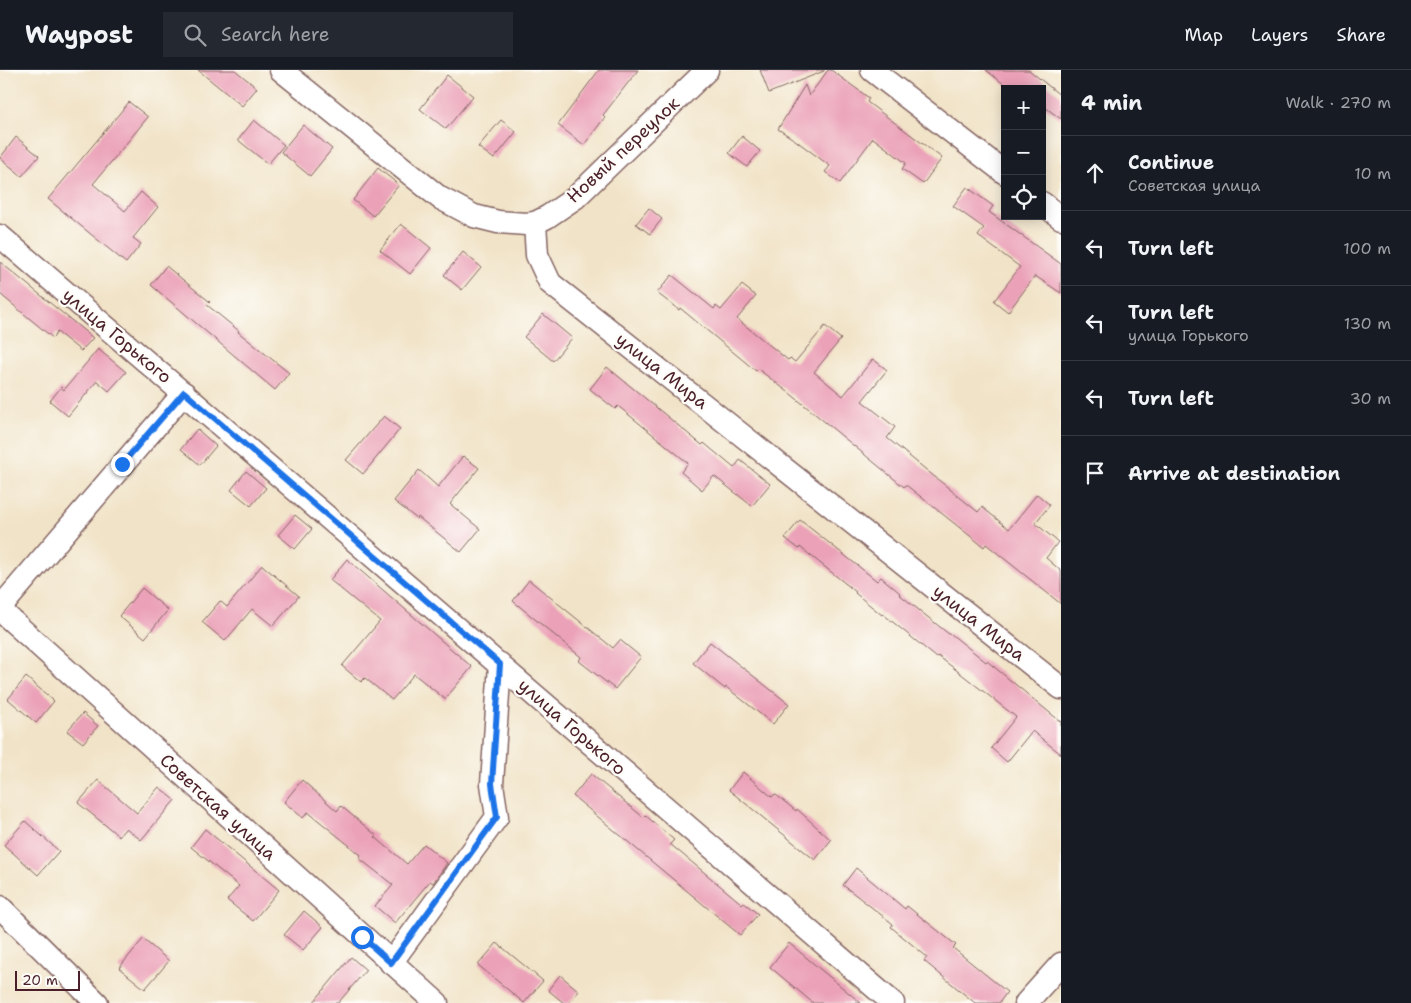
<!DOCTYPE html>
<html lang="en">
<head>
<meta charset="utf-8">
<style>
  :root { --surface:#171b24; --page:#242831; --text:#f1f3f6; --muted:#9ea1a6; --line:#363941 }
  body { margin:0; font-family:"Shantell Sans",sans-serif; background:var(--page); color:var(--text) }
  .controls { position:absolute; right:15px; top:15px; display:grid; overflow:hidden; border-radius:0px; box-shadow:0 2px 12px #0003 }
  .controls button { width:45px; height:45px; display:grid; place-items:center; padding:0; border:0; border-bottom:1px solid var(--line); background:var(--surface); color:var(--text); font:25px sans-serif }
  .scale { position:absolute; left:15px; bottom:12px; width:65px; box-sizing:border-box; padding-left:5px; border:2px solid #4a1f2b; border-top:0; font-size:14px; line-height:18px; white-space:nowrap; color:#4a1f2b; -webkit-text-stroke:4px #fdfcf7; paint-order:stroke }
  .stop { position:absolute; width:15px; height:15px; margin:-11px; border:4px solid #1a73e8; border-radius:50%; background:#fff }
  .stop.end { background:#1a73e8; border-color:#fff; box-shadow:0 1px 5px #0008 }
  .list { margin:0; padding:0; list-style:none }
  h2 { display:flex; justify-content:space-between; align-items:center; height:65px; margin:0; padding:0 20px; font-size:21px }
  h2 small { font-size:16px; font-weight:400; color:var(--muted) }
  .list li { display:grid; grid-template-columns:32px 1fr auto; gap:15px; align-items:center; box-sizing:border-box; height:75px; padding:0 20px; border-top:1px solid var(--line) }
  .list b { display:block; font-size:19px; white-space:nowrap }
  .list p { margin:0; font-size:16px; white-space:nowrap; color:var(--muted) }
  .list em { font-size:16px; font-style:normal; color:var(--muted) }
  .icon { flex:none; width:28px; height:28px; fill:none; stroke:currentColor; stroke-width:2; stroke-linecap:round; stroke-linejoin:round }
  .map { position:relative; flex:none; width:1061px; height:933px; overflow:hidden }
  header { display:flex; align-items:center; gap:30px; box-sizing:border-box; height:70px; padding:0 25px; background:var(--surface); border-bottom:1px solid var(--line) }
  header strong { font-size:24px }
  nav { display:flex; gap:28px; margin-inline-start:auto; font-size:18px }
  .search { width:350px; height:45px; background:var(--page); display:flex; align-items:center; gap:12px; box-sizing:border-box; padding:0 18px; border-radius:0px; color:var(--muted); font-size:19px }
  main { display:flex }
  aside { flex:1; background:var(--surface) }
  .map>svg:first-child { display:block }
  .building { fill:#eba1b8 }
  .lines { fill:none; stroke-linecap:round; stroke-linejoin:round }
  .minor-casing { stroke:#846462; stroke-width:25 }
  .minor { stroke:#fff; stroke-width:22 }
  .route { stroke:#1a73e8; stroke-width:6 }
  .labels { text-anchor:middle; stroke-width:4.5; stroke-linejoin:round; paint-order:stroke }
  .street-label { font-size:18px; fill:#4a1f2b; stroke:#fdfcf7 }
</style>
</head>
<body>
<header>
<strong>Waypost</strong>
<div class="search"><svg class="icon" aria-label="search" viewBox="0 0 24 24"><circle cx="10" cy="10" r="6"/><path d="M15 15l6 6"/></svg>Search here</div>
<nav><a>Map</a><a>Layers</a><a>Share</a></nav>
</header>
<main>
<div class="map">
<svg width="1061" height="933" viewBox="0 0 1061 933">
  <rect width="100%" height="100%" fill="#fdfcf7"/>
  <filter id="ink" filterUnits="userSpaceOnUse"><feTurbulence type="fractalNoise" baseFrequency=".02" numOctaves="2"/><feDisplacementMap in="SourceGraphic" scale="10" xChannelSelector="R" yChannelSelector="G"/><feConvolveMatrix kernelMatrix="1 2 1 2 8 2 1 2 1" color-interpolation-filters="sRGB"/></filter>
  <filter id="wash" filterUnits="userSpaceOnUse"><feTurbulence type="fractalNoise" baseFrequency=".0096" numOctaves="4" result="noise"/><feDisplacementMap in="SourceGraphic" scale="20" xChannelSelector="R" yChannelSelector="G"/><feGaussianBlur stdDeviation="1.12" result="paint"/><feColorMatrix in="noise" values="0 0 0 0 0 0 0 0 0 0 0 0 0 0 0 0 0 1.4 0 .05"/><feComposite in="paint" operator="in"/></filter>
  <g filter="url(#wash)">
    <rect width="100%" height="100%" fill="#f1e3c7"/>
    <g id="blocks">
      <!-- building -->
      <g class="building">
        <path d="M198,0H235L257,18L242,36Z"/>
        <path d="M599,0H638L603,45L605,47L584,75L558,55Z"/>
        <path d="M760,0H824V1L769,23Z"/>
        <path d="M828,0H831L869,28L867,32L942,88L923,114L902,99L906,93L873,68L840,113L825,102L830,96L795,70L778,59L805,15L809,26Z"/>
        <path d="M986,0H1029L1061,26V49L1042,35V19H1010Z"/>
        <path d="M447,5L473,26L446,59L420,39Z"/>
        <path d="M129,32L148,47L93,114L125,141L141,122L158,137L133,168L141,174L126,193L48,129Z"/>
        <path d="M254,50L284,75L268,94L238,70Z"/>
        <path d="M501,50L516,62L494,89L478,77Z"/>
        <path d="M303,55L332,79L310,106L281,82Z"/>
        <path d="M742,66L760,81L747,97L729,83Z"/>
        <path d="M16,67L39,86L22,106L0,88Z"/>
        <path d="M378,98L399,115L373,146L353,130Z"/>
        <path d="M967,117L993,136L989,142L1061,194V223L1035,206L1008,242L994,231L1020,197L978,166L984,158L953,136Z"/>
        <path d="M649,138L662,149L650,164L636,154Z"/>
        <path d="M401,154L431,178L410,204L380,180Z"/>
        <path d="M463,182L481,197L462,220L444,205Z"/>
        <path d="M0,192L93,268L81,281L57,262L53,268L0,224Z"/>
        <path d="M166,196L210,232L207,235L239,261L238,262L289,303L275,320L151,215Z"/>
        <path d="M672,205L714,239L716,236L721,240L742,215L756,226L737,249L788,290L790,288L795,292L825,256L841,269L814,302L843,326L873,289L887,300L862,331L895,357L887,368L978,442L982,437L1009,459L1037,424L1050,435L1035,453L1058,472L1046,488L1061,501V534L986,474L984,477L906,415L904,417L792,325L758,299L756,301L680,238L679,240L657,223Z"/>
        <path d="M543,244L572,268L553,291L524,267Z"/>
        <path d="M98,279L126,302L109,321L97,311L68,346L50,331L61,317L64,320Z"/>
        <path d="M607,297L702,375L704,373L734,398L740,390L770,414L752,436L714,406L702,420L681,402L688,393L618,336L615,339L590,319Z"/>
        <path d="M384,346L400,359L363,404L346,390Z"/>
        <path d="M197,359L216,376L200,395L181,379Z"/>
        <path d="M463,386L479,398L450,434L480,459L461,482L418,447L417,449L394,431L419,400L438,417Z"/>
        <path d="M246,401L266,418L251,436L231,420Z"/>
        <path d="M295,445L312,459L295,479L278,465Z"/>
        <path d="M800,450L877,511L881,507L900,523L899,524L950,565L951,564L986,592L987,591L1061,652V684L1032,661L1007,692L991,678L1016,647L955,599L938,586L937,588L883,544L882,545L855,523L856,522L800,477L799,479L785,468Z"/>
        <path d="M347,489L472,597L445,629L414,604L392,630L365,608L361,612L342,596L380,551L330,510Z"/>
        <path d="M262,495L299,526L273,556L252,539L225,571L202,552L220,531L227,537Z"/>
        <path d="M529,510L613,578L620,570L641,587L615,619L579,591L581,587L513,531Z"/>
        <path d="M142,518L168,540L145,568L119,546Z"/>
        <path d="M710,572L789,634L773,654L726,617L725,619L693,593Z"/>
        <path d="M26,607L54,631L36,653L8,629Z"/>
        <path d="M83,643L98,656L83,673L67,661Z"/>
        <path d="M743,702L772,727L775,724L796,741L797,739L831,770L815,790L729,720Z"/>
        <path d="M591,704L643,747L645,745L674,770L670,774L742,834L743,832L758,844L740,865L573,726Z"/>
        <path d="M98,710L137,743L159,717L175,730L141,770L126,758L119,766L78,733Z"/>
        <path d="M302,710L337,741L341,736L377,766L375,767L407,794L424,774L447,793L433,813L430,811L395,853L375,836L393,815L359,788L361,785L308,742L303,748L284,732Z"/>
        <path d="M25,751L59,781L38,805L4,775Z"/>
        <path d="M205,759L279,820L253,851L227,830L239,816L191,777Z"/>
        <path d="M856,798L905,839L907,836L956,875L953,878L1007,922L999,933H975L924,891L927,887L891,857L893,854L843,815Z"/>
        <path d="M304,841L323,857L303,880L284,865Z"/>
        <path d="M143,869L169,891L145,919L119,898Z"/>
        <path d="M497,873L543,911L524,933L478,895Z"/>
        <path d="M789,873L820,899L861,933H813L770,897Z"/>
        <path d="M351,887L366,900L338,933H313Z"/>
        <path d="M560,905L579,921L569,933H564L548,920Z"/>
      </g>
    </g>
  </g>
  <g filter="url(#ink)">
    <use href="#blocks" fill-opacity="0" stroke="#846462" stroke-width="1"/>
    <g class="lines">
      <!-- minor casing -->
      <g class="minor-casing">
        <g id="minor">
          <path d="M281,0L440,128L474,146L498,152L526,154L535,153L547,147L575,128L707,0"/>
          <path d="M872,0L1005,103"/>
          <path d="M1042,133L1061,148"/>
          <path d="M535,153L537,185L550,213L1061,618"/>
          <path d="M0,166L893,933"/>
          <path d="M0,538L184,323"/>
          <path d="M0,540L437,933"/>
          <path d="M0,837L97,933"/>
          <path d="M391,893L497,747L492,714L500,594"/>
          <path d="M1026,933L1061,894"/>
        </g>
      </g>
      <!-- minor -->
      <use href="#minor" class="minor"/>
    </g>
  </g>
  <g class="lines" filter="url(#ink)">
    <!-- route -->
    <path class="route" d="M122,394L184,322L500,594L492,714L497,747L391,893L362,867"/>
  </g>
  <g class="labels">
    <!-- street labels -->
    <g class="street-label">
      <text transform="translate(623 80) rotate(-43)" y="6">Новый переулок</text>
      <text transform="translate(117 266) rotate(40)" y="6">улица Горького</text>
      <text transform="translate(662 301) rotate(38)" y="6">улица Мира</text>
      <text transform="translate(979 553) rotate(38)" y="6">улица Мира</text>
      <text transform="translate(572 657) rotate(41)" y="6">улица Горького</text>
      <text transform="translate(218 737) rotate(42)" y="6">Советская улица</text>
    </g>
  </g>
</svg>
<div class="controls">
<button>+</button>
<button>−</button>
<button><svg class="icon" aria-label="locate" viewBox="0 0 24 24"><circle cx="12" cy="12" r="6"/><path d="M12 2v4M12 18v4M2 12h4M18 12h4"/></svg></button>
</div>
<div class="scale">20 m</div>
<div class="stop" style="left:362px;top:867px"></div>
<div class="stop end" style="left:122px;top:394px"></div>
</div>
<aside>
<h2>4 min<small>Walk · 270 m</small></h2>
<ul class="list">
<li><svg class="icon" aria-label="ahead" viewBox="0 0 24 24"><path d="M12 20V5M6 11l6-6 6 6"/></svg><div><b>Continue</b><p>Советская улица</p></div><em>10 m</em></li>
<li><svg class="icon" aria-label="left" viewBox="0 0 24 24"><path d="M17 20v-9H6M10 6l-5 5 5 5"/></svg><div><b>Turn left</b></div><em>100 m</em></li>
<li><svg class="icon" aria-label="left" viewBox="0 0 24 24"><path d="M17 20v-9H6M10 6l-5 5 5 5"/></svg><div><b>Turn left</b><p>улица Горького</p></div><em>130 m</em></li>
<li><svg class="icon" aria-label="left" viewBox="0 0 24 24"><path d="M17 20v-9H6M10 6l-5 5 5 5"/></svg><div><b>Turn left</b></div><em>30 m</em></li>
<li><svg class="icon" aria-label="arrive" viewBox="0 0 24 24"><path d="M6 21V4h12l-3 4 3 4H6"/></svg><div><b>Arrive at destination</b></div></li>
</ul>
</aside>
</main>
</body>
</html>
